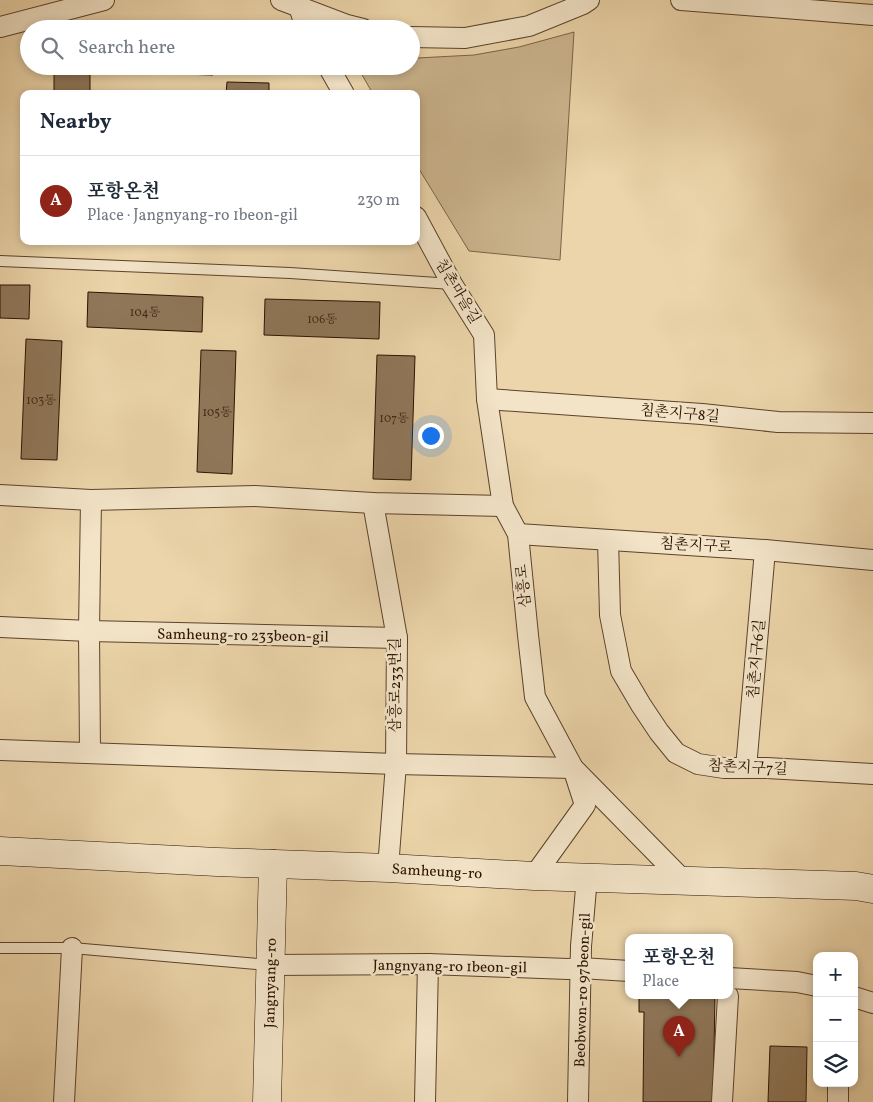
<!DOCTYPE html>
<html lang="en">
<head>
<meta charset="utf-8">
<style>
  :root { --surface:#fff; --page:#f6f6f7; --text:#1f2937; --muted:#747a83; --line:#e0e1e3; --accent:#8f2418 }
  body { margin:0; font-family:Vollkorn,"Noto Serif KR",serif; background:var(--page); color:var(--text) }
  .controls { position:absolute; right:15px; bottom:15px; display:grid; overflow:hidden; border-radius:10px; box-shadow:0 2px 8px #0003 }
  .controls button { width:45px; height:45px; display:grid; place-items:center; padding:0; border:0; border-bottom:1px solid var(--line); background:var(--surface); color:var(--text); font:25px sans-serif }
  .you { position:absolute; left:430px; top:435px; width:18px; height:18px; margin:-12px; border:4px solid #fff; border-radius:50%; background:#1a73e8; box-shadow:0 0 0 8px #1a73e833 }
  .badge { display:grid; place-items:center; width:32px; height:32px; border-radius:50%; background:var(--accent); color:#fff; font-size:16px; font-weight:700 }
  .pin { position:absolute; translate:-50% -41px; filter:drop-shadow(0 1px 2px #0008) }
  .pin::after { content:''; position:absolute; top:26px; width:18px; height:15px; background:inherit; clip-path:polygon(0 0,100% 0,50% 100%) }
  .popup { position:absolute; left:625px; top:934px; width:108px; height:65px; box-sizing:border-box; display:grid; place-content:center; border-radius:10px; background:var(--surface); filter:drop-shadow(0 1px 4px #0005); font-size:16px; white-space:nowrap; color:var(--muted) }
  .popup b { font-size:19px; color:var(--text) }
  .popup::after { content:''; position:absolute; left:50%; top:100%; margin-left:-10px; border:10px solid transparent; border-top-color:var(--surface) }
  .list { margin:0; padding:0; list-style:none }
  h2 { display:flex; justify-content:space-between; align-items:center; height:65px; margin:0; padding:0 20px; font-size:21px }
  h2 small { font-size:16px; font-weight:400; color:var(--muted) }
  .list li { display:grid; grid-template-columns:32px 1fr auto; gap:15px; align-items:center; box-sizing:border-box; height:90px; padding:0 20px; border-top:1px solid var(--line) }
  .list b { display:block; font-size:19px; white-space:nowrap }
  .list p { margin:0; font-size:16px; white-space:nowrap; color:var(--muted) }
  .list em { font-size:16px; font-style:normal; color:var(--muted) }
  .icon { flex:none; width:28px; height:28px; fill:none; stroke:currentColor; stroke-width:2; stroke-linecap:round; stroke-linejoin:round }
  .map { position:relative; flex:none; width:873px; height:1102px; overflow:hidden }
  .search { position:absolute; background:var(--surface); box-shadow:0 2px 8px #0003; left:20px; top:20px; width:400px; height:55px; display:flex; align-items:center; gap:12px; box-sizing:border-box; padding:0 18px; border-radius:28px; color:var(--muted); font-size:19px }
  .panel { position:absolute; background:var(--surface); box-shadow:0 2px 8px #0003; left:20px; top:90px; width:400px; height:155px; border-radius:10px }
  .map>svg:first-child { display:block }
  .green { fill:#cbb48d; stroke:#7b6247 }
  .building { fill:#8f7759; stroke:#2b1101 }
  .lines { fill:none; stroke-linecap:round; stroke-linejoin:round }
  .lane-casing { stroke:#5b422b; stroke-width:12 }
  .street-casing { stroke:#5b422b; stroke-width:22 }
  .secondary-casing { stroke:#2b1101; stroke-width:29 }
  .lane { stroke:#f3e4c8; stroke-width:10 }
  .street { stroke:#f3e4c8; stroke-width:20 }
  .secondary { stroke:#f3e4c8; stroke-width:28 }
  .labels { text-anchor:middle; stroke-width:5; stroke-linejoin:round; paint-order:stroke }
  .number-label { font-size:12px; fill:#442a17 }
  .street-label { font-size:15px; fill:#2b1101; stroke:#f3e4c8 }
</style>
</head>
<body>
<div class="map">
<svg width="873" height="1102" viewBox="0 0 873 1102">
  <rect width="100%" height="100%" fill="#ecd5aa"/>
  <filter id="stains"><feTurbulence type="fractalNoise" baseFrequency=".004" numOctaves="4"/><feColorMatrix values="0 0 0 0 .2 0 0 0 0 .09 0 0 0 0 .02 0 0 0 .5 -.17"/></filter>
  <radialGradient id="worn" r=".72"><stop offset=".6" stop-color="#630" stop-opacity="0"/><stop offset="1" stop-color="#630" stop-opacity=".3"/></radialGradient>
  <!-- green -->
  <path class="green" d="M574,32L560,260L469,251L416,164V94H373L357,66H411V57L417,58L474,55L519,47Z"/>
  <!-- building -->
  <g class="building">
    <path d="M148,66H213V75L148,73Z"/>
    <path d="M54,72L90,73V94H54Z"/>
    <path d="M227,82L269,83V94H226Z"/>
    <path d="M222,241H264V243L222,242Z"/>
    <path d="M0,285H30L29,319L0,318Z"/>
    <path d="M88,292L203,297L202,332L87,327Z"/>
    <path d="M265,299L380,302L379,339L264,335Z"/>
    <path d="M26,339L62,341L57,460L21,459Z"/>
    <path d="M201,350L236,351L232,474L197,472Z"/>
    <path d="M377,355L415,356L411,480L373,479Z"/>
    <path d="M639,996H715L713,1102H643L644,1012H639Z"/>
    <path d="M770,1046L807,1047L806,1102H768Z"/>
  </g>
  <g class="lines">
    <!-- lane casing -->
    <g class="lane-casing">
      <g id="lane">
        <path d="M0,261L290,273L452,284"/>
        <path d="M0,948H72L269,965"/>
      </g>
    </g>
    <!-- street casing -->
    <g class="street-casing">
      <g id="street">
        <path d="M281,0L347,25L363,29"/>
        <path d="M681,0L873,15"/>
        <path d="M299,6L306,29"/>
        <path d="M0,27L104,0"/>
        <path d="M411,37L465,38L529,26L583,4L589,0"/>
        <path d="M328,66L344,94"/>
        <path d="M416,217L452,284L484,335L487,399L503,506L518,534L528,635L535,697L573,768L585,805L534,876"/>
        <path d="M487,399L702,414L778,422L873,423"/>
        <path d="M0,495L91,500L255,496L373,503L503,506"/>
        <path d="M373,503L397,638L396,764L388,868"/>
        <path d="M518,534L765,550L873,560"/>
        <path d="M608,540L610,615L621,671L641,705L659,732L676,753L698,764L724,768H767L873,774"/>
        <path d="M0,627L89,631L397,638"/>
        <path d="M0,750L396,764L573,768"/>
        <path d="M90,753L89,631L91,500"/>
        <path d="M746,768L765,550"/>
        <path d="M576,771L684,881"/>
        <path d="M270,965L428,964L568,969L581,968L629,971"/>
        <path d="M729,978L797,982L817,986"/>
        <path d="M854,997L873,1003"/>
        <path d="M838,1083V1102"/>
        <path d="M64,1102L72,948"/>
        <path d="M425,1102L428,964"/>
        <path d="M578,1102L581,946L587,877"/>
        <path d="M722,1102L728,996"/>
      </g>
    </g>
    <!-- secondary casing -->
    <g class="secondary-casing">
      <g id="secondary">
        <path d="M0,851L217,862L388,868L534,876L856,886L873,889"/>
        <path d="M267,1102L273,864"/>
      </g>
    </g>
    <!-- lane -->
    <use href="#lane" class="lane"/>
    <!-- street -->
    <use href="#street" class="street"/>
    <!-- secondary -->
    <use href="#secondary" class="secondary"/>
  </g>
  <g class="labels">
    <!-- number labels -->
    <g class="number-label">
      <text x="145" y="316">104동</text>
      <text x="322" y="323">106동</text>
      <text x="41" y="404">103동</text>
      <text x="217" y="416">105동</text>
      <text x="394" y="422">107동</text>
    </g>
    <!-- street labels -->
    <g class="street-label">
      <text transform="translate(458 291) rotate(59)" y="5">침촌마을길</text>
      <text transform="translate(680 413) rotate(5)" y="5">침촌지구8길</text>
      <text transform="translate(696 545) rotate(3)" y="5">침촌지구로</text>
      <text transform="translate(523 586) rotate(-96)" y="5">삼흥로</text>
      <text transform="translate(243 635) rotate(1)" y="5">Samheung-ro 233beon-gil</text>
      <text transform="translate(756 659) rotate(-85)" y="5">침촌지구6길</text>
      <text transform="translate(395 685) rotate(-90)" y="5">삼흥로233번길</text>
      <text transform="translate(748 767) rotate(3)" y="5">참촌지구7길</text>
      <text transform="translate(437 871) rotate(3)" y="5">Samheung-ro</text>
      <text transform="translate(450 966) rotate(1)" y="5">Jangnyang-ro 1beon-gil</text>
      <text transform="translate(270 983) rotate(-89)" y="5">Jangnyang-ro</text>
      <text transform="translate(582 990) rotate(-88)" y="5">Beobwon-ro 97beon-gil</text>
    </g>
  </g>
  <rect width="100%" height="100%" filter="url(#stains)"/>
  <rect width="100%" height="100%" fill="url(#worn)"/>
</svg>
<div class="controls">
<button>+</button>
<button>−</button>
<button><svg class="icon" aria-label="layers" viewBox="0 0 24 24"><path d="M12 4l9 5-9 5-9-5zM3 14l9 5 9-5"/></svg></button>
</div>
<div class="you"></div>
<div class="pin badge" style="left:679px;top:1057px">A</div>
<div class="popup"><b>포항온천</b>Place</div>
<div class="search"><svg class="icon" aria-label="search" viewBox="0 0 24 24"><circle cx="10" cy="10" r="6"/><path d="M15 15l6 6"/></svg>Search here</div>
<section class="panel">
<h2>Nearby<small></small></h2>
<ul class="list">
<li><span class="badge">A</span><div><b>포항온천</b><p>Place · Jangnyang-ro 1beon-gil</p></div><em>230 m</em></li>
</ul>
</section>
</div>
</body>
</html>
